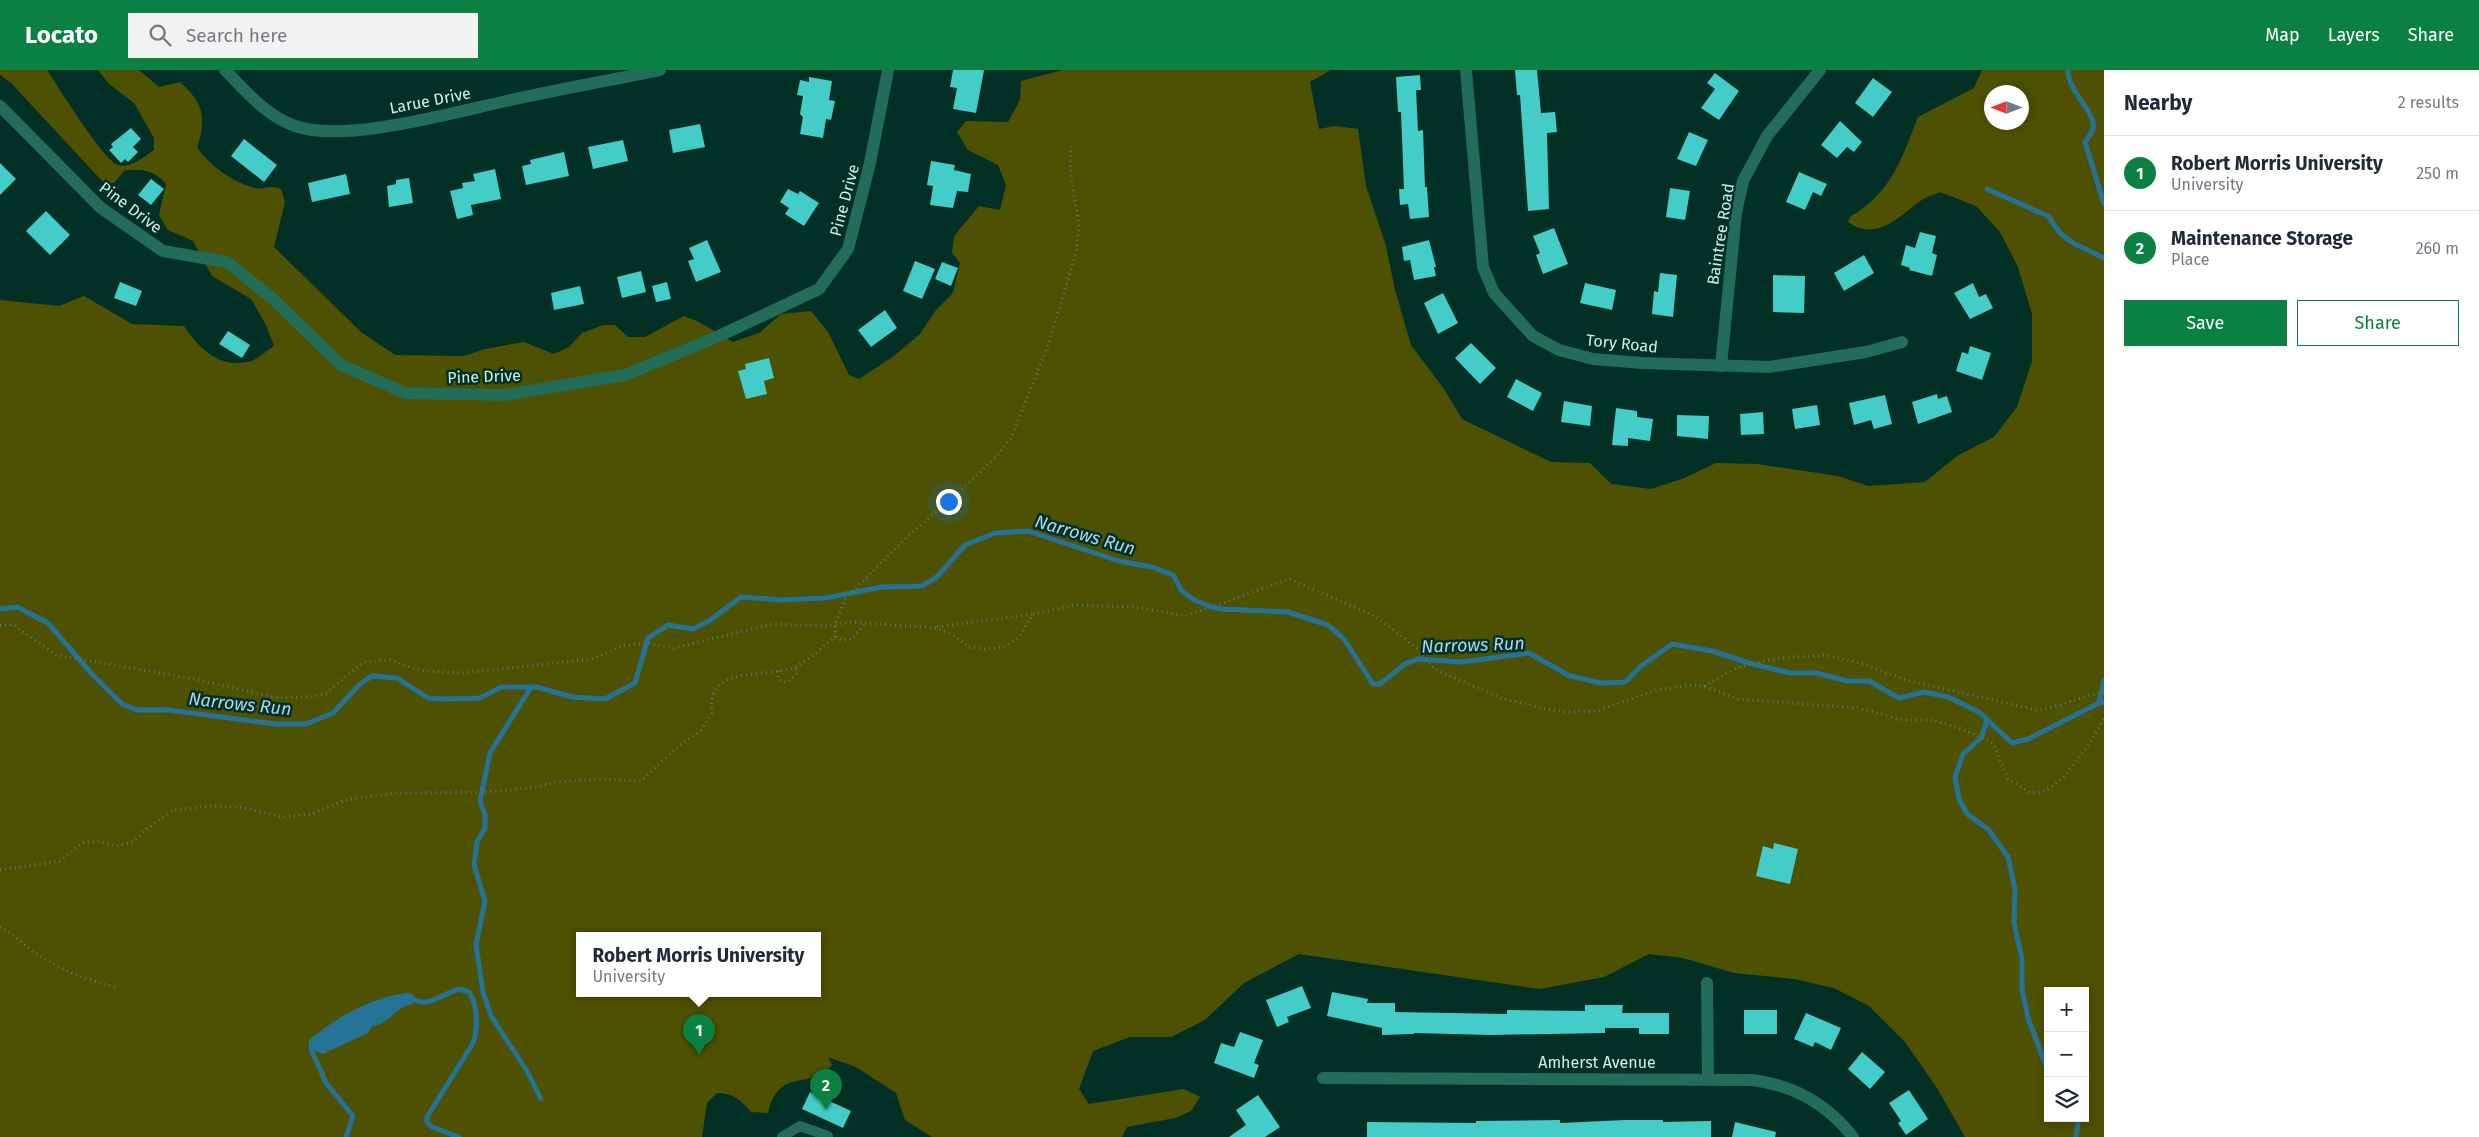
<!DOCTYPE html>
<html lang="en">
<head>
<meta charset="utf-8">
<style>
  :root { --surface:#fff; --page:#f2f2f3; --text:#1f2937; --muted:#747a83; --line:#e0e1e3; --accent:#0b8043 }
  body { margin:0; font-family:"Fira Sans",sans-serif; background:var(--page); color:var(--text) }
  .controls { position:absolute; right:15px; bottom:15px; display:grid; overflow:hidden; border-radius:0px; box-shadow:0 2px 8px #0003 }
  .controls button { width:45px; height:45px; display:grid; place-items:center; padding:0; border:0; border-bottom:1px solid var(--line); background:var(--surface); color:var(--text); font:25px sans-serif }
  .compass { position:absolute; left:1984px; top:15px; width:45px; height:45px; border-radius:50%; background:var(--surface); box-shadow:0 2px 8px #0003; rotate:270deg }
  .you { position:absolute; left:948px; top:431px; width:18px; height:18px; margin:-12px; border:4px solid #fff; border-radius:50%; background:#1a73e8; box-shadow:0 0 0 8px #1a73e833 }
  .badge { display:grid; place-items:center; width:32px; height:32px; border-radius:50%; background:var(--accent); color:#fff; font-size:16px; font-weight:700 }
  .pin { position:absolute; translate:-50% -41px; filter:drop-shadow(0 1px 2px #0008) }
  .pin::after { content:''; position:absolute; top:26px; width:18px; height:15px; background:inherit; clip-path:polygon(0 0,100% 0,50% 100%) }
  .popup { position:absolute; left:576px; top:862px; width:245px; height:65px; box-sizing:border-box; display:grid; place-content:center; border-radius:0px; background:var(--surface); filter:drop-shadow(0 1px 4px #0005); font-size:16px; white-space:nowrap; color:var(--muted) }
  .popup b { font-size:19px; color:var(--text) }
  .popup::after { content:''; position:absolute; left:50%; top:100%; margin-left:-10px; border:10px solid transparent; border-top-color:var(--surface) }
  .list { margin:0; padding:0; list-style:none }
  h2 { display:flex; justify-content:space-between; align-items:center; height:65px; margin:0; padding:0 20px; font-size:21px }
  h2 small { font-size:16px; font-weight:400; color:var(--muted) }
  .list li { display:grid; grid-template-columns:32px 1fr auto; gap:15px; align-items:center; box-sizing:border-box; height:75px; padding:0 20px; border-top:1px solid var(--line) }
  .list b { display:block; font-size:19px; white-space:nowrap }
  .list p { margin:0; font-size:16px; white-space:nowrap; color:var(--muted) }
  .list em { font-size:16px; font-style:normal; color:var(--muted) }
  .actions { display:flex; gap:10px; padding:15px 20px }
  .actions a { flex:1; padding:11px 0; border:1px solid var(--accent); border-radius:0px; text-align:center; font-size:18px; color:var(--accent) }
  .actions .main { background:var(--accent); color:#fff }
  .icon { flex:none; width:28px; height:28px; fill:none; stroke:currentColor; stroke-width:2; stroke-linecap:round; stroke-linejoin:round }
  .map { position:relative; flex:none; width:2104px; height:1067px; overflow:hidden }
  header { display:flex; align-items:center; gap:30px; box-sizing:border-box; height:70px; padding:0 25px; background:var(--accent); color:#fff }
  header strong { font-size:24px }
  nav { display:flex; gap:28px; margin-inline-start:auto; font-size:18px }
  .search { width:350px; height:45px; background:var(--page); display:flex; align-items:center; gap:12px; box-sizing:border-box; padding:0 18px; border-radius:0px; color:var(--muted); font-size:19px }
  main { display:flex }
  aside { flex:1; background:var(--surface) }
  .map>svg:first-child { display:block }
  .green { fill:#4e5102; fill-rule:evenodd }
  .water { fill:#247396 }
  .lines { fill:none; stroke-linecap:round; stroke-linejoin:round }
  .stream { stroke:#247396; stroke-width:5 }
  .building { fill:#44ccc8 }
  .path { stroke:#527d71; stroke-width:3; stroke-dasharray:1 4; stroke-linecap:butt }
  .service { stroke:#226c58; stroke-width:10 }
  .minor { stroke:#226c58; stroke-width:12 }
  .labels { text-anchor:middle; stroke-width:5; stroke-linejoin:round; paint-order:stroke }
  .street-label { font-size:16px; fill:#ccf2e5; stroke:#033025 }
  .water-label { font-size:18px; font-style:italic; fill:#abd8f1; stroke:#033025 }
</style>
</head>
<body>
<header>
<strong>Locato</strong>
<div class="search"><svg class="icon" aria-label="search" viewBox="0 0 24 24"><circle cx="10" cy="10" r="6"/><path d="M15 15l6 6"/></svg>Search here</div>
<nav><a>Map</a><a>Layers</a><a>Share</a></nav>
</header>
<main>
<div class="map">
<svg width="2104" height="1067" viewBox="0 0 2104 1067">
  <rect width="100%" height="100%" fill="#033025"/>
  <!-- green -->
  <path class="green" d="M0,0H47C59,18 101,86 116,94C128,101 145,86 154,80V68L134,33L109,14L98,0H139L159,17L180,12C203,32 207,48 197,77C208,95 234,113 255,118C265,120 269,114 281,119L285,132L274,177L361,262L395,285L464,286L485,279L524,272L554,284L569,277L582,263L603,255H615L628,267H645L684,246L697,251L733,272L759,263L781,244L811,241L828,262L849,305L859,309L894,286L920,264L936,240L953,223L960,193L952,183L954,166L979,136L1000,140L1006,115L998,95L968,80L957,62L966,51L1008,52L1020,30L1021,11L1062,0H1331L1310,12L1319,59L1335,56L1358,59L1366,116L1386,176L1395,220L1411,275L1444,319L1462,349L1551,392L1590,393L1611,414L1651,419L1682,409L1716,393L1757,394L1838,406L1868,416L1925,412L1957,386L1994,367L2017,337L2032,291V244L2018,197L2000,162L1976,136L1940,122C1934,125 1925,127 1919,132C1899,147 1876,172 1848,152L1850,147C1892,122 1901,90 1918,47L1974,18L1982,0H2104V1067H1965L1937,1018L1905,972L1869,936L1834,918L1794,909L1734,903L1683,888L1649,884L1604,907L1540,919L1299,884L1244,913L1205,950L1171,967H1130L1093,981L1079,1019L1089,1034L1184,1019L1200,1027L1191,1041L1175,1048L1127,1057L1122,1067H932L905,1050L896,1023L856,997L828,987L832,995C808,1022 780,995 768,1043L751,1042C741,1030 733,1023 717,1023L707,1033L702,1067H0V230L59,236L84,226L132,254L184,256C199,278 218,298 247,292C256,291 266,281 274,276L266,255L251,229L212,206L193,171L168,160L159,145L166,114C153,99 144,100 125,100L114,113H104L11,13L0,5ZM1992,22H2022V52H1992ZM580,866H818V924H580ZM2048,921H2085V1048H2048Z"/>
  <!-- water -->
  <path class="water" d="M407,923L414,924L413,934C397,935 389,955 372,956L368,963L323,984L309,978V970C338,946 370,928 407,923Z"/>
  <g class="lines">
    <!-- stream -->
    <g class="stream">
      <path d="M2068,0C2067,21 2097,43 2093,58C2092,63 2088,68 2085,72L2104,134"/>
      <path d="M1987,119L2048,146L2060,163L2073,173L2104,188"/>
      <path d="M0,539L17,537L48,553L91,603L122,634L137,640H168L276,654H306L333,643L360,614L372,606L397,608L428,628L443,629L480,628L501,617H537L572,627L605,629L635,613L648,568L668,555L693,559L709,551L741,527L781,530L825,528L882,517L922,516L937,507L965,475L995,463L1028,461L1119,491L1152,497L1173,505L1182,521L1194,530L1209,536L1221,539L1288,542L1328,555L1344,569L1373,614H1380L1405,594L1418,589L1462,592L1529,583L1570,606L1601,613L1625,612L1641,596L1672,574L1712,581L1749,593L1790,603H1816L1847,611H1869L1899,628L1924,622L1948,627L1979,642L2012,673L2028,669L2099,633L2104,632"/>
      <path d="M531,617L490,683L480,731L485,745V758L477,772L474,795L485,831L476,875L483,922L491,946L527,1001L541,1029"/>
      <path d="M2099,633L2104,610"/>
      <path d="M1987,650L1981,668L1963,684L1955,707L1959,729L1967,744L1989,760L2008,787L2015,819L2014,853L2022,889V919L2028,948L2048,1001"/>
      <path d="M415,930C431,937 444,923 459,919L469,922C478,935 478,959 473,973L427,1047V1052L432,1057L459,1067"/>
      <path d="M311,979L326,1013L353,1046L346,1067"/>
      <path d="M2076,1067L2079,1048"/>
    </g>
  </g>
  <!-- building -->
  <g class="building">
    <path d="M953,0H984L976,43L953,39L957,18L950,17Z"/>
    <path d="M1515,0H1537L1541,43L1555,42L1557,62L1547,63L1549,139L1528,141L1520,25H1517Z"/>
    <path d="M1715,3L1739,21L1719,50L1701,38L1715,19L1707,13Z"/>
    <path d="M1420,5L1421,20H1416L1418,61L1423,60L1425,117H1427L1429,147L1410,149L1408,134L1400,135L1399,119H1404L1401,42H1398L1396,7Z"/>
    <path d="M809,7L832,11L829,30L835,31L831,50L826,49L823,68L800,64L803,47L800,44L803,26L797,25L800,10L809,12Z"/>
    <path d="M1873,8L1892,22L1873,47L1855,33Z"/>
    <path d="M1840,51L1862,72L1854,82L1847,77L1837,88L1821,75Z"/>
    <path d="M700,54L705,77L673,83L669,60Z"/>
    <path d="M131,58L141,69L133,77L138,82L128,92L125,89L121,93L109,80L113,77L111,74Z"/>
    <path d="M1689,62L1708,70L1696,96L1677,89Z"/>
    <path d="M244,69L277,95L264,112L231,86Z"/>
    <path d="M623,70L628,91L593,99L588,77Z"/>
    <path d="M564,82L569,106L526,115L522,96L531,94L530,90Z"/>
    <path d="M931,91L955,95L954,100L971,104L968,122L957,121L953,138L930,135L933,116L927,115Z"/>
    <path d="M0,93L16,109L0,125Z"/>
    <path d="M495,99L501,129L471,135L473,145L457,149L450,121L463,118L462,113L475,111L473,104Z"/>
    <path d="M1799,102L1827,114L1821,126L1813,122L1805,140L1786,132Z"/>
    <path d="M346,104L350,124L312,132L308,113Z"/>
    <path d="M409,108L413,133L389,137L387,116L396,114V110Z"/>
    <path d="M151,109L164,119L151,135L138,125Z"/>
    <path d="M1670,118L1690,121L1685,150L1666,147Z"/>
    <path d="M788,119L798,124L800,121L819,133L804,156L785,144L789,138L780,132Z"/>
    <path d="M46,141L70,165L50,185L26,161Z"/>
    <path d="M1554,158L1568,194L1543,204L1536,185L1540,183L1533,166Z"/>
    <path d="M1920,162L1936,166L1932,183L1937,185L1932,206L1909,200L1910,198L1901,195L1906,175L1915,178Z"/>
    <path d="M707,170L721,202L696,212L688,191L694,189L689,178Z"/>
    <path d="M1429,170L1436,197H1434L1436,206L1414,210L1410,190L1404,191L1402,177Z"/>
    <path d="M1864,185L1874,203L1844,221L1834,203Z"/>
    <path d="M915,191L935,199L922,229L903,221Z"/>
    <path d="M942,192L958,198L951,216L935,209Z"/>
    <path d="M641,201L646,222L622,228L617,207Z"/>
    <path d="M1660,203L1677,205L1673,247L1652,244L1654,221L1658,222Z"/>
    <path d="M1773,205L1805,206L1804,243L1773,242Z"/>
    <path d="M120,212L142,221L136,236L114,228Z"/>
    <path d="M667,212L671,229L656,232L652,216Z"/>
    <path d="M1585,213L1616,220L1612,240L1580,233Z"/>
    <path d="M1973,213L1979,227L1986,224L1993,238L1970,249L1954,223Z"/>
    <path d="M580,216L584,234L554,240L551,223Z"/>
    <path d="M1443,223L1458,253L1438,264L1424,233Z"/>
    <path d="M885,240L897,258L871,277L858,260Z"/>
    <path d="M228,261L250,275L242,288L219,274Z"/>
    <path d="M1471,273L1496,298L1480,314L1455,288Z"/>
    <path d="M1970,276L1991,283L1982,310L1956,301L1962,282L1968,284Z"/>
    <path d="M769,288L774,308L764,311L767,324L746,329L738,301L746,299L745,294Z"/>
    <path d="M1516,309L1542,323L1533,341L1507,327Z"/>
    <path d="M1937,324L1938,329L1947,326L1952,342L1918,354L1912,332Z"/>
    <path d="M1885,325L1892,354L1874,359L1871,350L1854,355L1849,333Z"/>
    <path d="M1564,331L1592,336L1590,356L1561,352Z"/>
    <path d="M1817,335L1820,355L1795,359L1792,339Z"/>
    <path d="M1616,338L1637,341V347L1653,349L1650,371L1628,368V376L1612,375Z"/>
    <path d="M1763,342L1764,364L1741,365L1740,344Z"/>
    <path d="M1677,345L1709,346L1708,369L1677,366Z"/>
    <path d="M1774,773L1798,779L1790,814L1756,806L1763,776L1773,779Z"/>
    <path d="M1302,916L1311,938L1287,947L1289,952L1277,957L1266,930Z"/>
    <path d="M1332,922L1368,929L1367,933H1395V942L1507,944V940L1585,941V935H1623L1622,943H1669V964H1639V958H1605V963L1490,965L1414,963V964L1382,965V958L1327,946Z"/>
    <rect x="1744" y="940" width="33" height="24"/>
    <path d="M1806,943L1841,958L1831,980L1815,972L1813,977L1794,969Z"/>
    <path d="M1240,962L1263,970L1254,993L1259,995L1254,1008L1214,993L1221,973L1234,977Z"/>
    <path d="M1862,982L1885,1002L1870,1019L1848,999Z"/>
    <path d="M1909,1020L1928,1049L1906,1065L1898,1053L1901,1051L1889,1033Z"/>
    <path d="M810,1022L851,1041L843,1058L802,1039Z"/>
    <path d="M1258,1025L1280,1057L1265,1067H1229L1246,1055L1236,1040Z"/>
    <path d="M1560,1050V1053L1625,1050H1663V1052L1711,1051V1067H1367V1052L1476,1053V1051Z"/>
    <path d="M1735,1052L1776,1062L1775,1067H1732Z"/>
  </g>
  <g class="lines">
    <!-- path -->
    <g class="path">
      <path d="M0,555H14L56,585L194,609L278,628L310,627L326,623L364,592L390,590L422,601L461,603L593,589L624,575L647,573L674,578L773,554L827,556L850,552L936,558L955,566L968,577L986,579L1004,577L1019,567L1033,544L1077,535L1135,537L1186,546L1289,509L1377,547L1419,580L1434,599L1501,628L1547,639L1565,642L1597,641L1657,620L1693,615L1703,616L1738,629L1858,638L1902,650H1932L1959,658L1993,673L2008,709L2031,723L2046,721L2063,708L2089,675L2104,648"/>
      <path d="M937,557L1033,544"/>
      <path d="M835,567V555L845,529L908,466L968,414L996,387L1011,368L1049,273L1076,182L1079,155L1070,100L1071,76"/>
      <path d="M779,601L778,608L782,612H788L797,603L796,597"/>
      <path d="M1704,616L1736,598L1755,593L1779,588L1826,585L1860,593L1906,610L2036,640C2060,638 2080,625 2104,623"/>
      <path d="M0,800L60,791L82,773L96,771L117,776L133,772L144,761L173,740L212,736L239,737L284,747L312,744L345,730L396,723L488,722L537,717L555,712L599,709L641,711L680,675L700,662L712,643C705,594 764,609 794,597C809,591 823,576 835,567L842,570L852,569L864,555"/>
      <path d="M0,857C15,864 23,876 37,884C64,901 84,909 115,917"/>
    </g>
    <!-- service -->
    <path class="service" d="M782,1067L800,1056L828,1066"/>
    <!-- minor -->
    <g class="minor">
      <path d="M225,0C246,21 266,46 295,56C345,74 458,41 511,30C561,19 611,10 660,0"/>
      <path d="M1466,0L1483,197L1494,223L1533,266L1559,280L1593,289L1642,293L1769,297L1866,282L1902,272"/>
      <path d="M0,36L101,138L163,181L227,192L273,229L341,295L405,323L505,325L625,305L719,266L819,219L848,179L870,93L888,0"/>
      <path d="M1721,296L1736,143L1743,111L1767,66L1820,0"/>
      <path d="M1707,913L1708,1008"/>
      <path d="M1323,1008L1752,1010C1794,1015 1827,1034 1853,1067"/>
    </g>
  </g>
  <g class="labels">
    <!-- street labels -->
    <g class="street-label">
      <text transform="translate(430 30) rotate(-11)" y="6">Larue Drive</text>
      <text transform="translate(844 130) rotate(-75)" y="6">Pine Drive</text>
      <text transform="translate(131 137) rotate(37)" y="6">Pine Drive</text>
      <text transform="translate(1720 164) rotate(-81)" y="6">Baintree Road</text>
      <text transform="translate(1622 273) rotate(6)" y="6">Tory Road</text>
      <text transform="translate(484 306) rotate(-2)" y="6">Pine Drive</text>
      <text x="1597" y="998">Amherst Avenue</text>
    </g>
    <!-- water labels -->
    <g class="water-label">
      <text transform="translate(1085 465) rotate(16)" y="6">Narrows Run</text>
      <text transform="translate(1473 575) rotate(-2)" y="6">Narrows Run</text>
      <text transform="translate(240 634) rotate(6)" y="6">Narrows Run</text>
    </g>
  </g>
</svg>
<div class="controls">
<button>+</button>
<button>−</button>
<button><svg class="icon" aria-label="layers" viewBox="0 0 24 24"><path d="M12 4l9 5-9 5-9-5zM3 14l9 5 9-5"/></svg></button>
</div>
<svg class="compass" viewBox="-18 -18 36 36"><path d="M0-13l5 13h-10z" fill="#e53935"/><path d="M0 13l5-13h-10z" fill="#747a83"/></svg>
<div class="you"></div>
<div class="pin badge" style="left:699px;top:985px">1</div>
<div class="popup"><b>Robert Morris University</b>University</div>
<div class="pin badge" style="left:826px;top:1040px">2</div>
</div>
<aside>
<h2>Nearby<small>2 results</small></h2>
<ul class="list">
<li><span class="badge">1</span><div><b>Robert Morris University</b><p>University</p></div><em>250 m</em></li>
<li><span class="badge">2</span><div><b>Maintenance Storage</b><p>Place</p></div><em>260 m</em></li>
</ul>
<div class="actions"><a class="main">Save</a><a>Share</a></div>
</aside>
</main>
</body>
</html>
